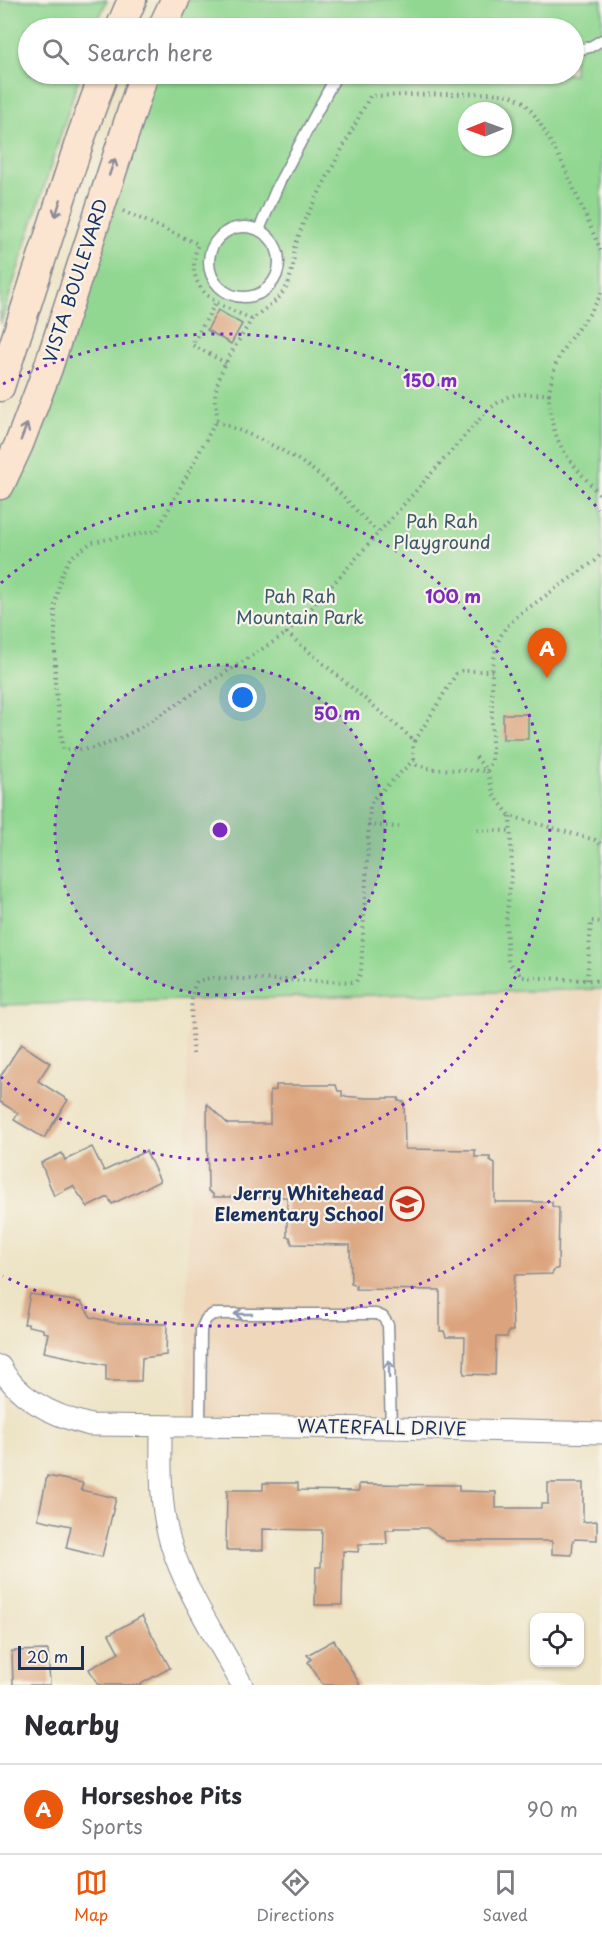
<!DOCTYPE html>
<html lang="en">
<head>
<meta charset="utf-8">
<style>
  :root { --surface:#fff; --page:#f2f2f3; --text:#2b2b33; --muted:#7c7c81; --line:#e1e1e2; --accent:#ea580c }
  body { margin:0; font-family:"Playpen Sans",sans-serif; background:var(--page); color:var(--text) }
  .controls { position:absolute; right:18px; bottom:18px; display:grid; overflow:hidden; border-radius:12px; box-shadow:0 2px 4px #0004 }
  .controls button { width:54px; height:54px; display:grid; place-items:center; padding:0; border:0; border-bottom:2px solid var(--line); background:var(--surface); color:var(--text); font:30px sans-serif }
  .compass { position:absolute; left:458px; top:102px; width:54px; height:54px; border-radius:50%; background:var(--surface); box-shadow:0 2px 4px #0004; rotate:269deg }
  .scale { position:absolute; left:18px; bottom:15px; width:66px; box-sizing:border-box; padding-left:6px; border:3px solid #1b2f5e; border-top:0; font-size:16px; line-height:21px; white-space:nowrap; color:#1b2f5e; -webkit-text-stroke:4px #f7f3e8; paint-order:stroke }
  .you { position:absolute; left:243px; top:698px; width:21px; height:21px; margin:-15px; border:4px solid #fff; border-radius:50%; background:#1a73e8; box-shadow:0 0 0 9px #1a73e833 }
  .badge { display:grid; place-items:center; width:39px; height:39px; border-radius:50%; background:var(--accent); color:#fff; font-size:20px; font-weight:700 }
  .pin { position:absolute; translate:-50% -50px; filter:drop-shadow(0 2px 3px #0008) }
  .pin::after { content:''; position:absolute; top:32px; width:21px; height:18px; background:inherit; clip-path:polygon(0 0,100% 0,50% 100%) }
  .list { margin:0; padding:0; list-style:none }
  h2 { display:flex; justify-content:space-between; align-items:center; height:78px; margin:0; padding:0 24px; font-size:26px }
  h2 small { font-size:20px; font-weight:400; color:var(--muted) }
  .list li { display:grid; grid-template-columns:39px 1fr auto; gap:18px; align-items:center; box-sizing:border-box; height:90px; padding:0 24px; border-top:2px solid var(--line) }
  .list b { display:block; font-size:22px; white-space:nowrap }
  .list p { margin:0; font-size:20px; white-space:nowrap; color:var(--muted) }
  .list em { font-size:20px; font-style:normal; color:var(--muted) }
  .icon { flex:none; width:33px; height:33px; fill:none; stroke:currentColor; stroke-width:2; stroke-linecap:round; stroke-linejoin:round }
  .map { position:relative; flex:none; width:602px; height:1685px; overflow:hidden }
  .search { position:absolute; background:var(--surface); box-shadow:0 2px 4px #0004; left:18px; right:18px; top:18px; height:66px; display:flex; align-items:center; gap:15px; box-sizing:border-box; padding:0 21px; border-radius:33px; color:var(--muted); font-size:22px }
  .sheet { height:168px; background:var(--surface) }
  nav { display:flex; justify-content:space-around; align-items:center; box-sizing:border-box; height:84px; border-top:2px solid var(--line); background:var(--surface); font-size:16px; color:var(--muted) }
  nav a { display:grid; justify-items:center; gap:3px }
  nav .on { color:var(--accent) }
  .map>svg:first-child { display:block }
  .built { fill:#eed7bb }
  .green { fill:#91d791; stroke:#568378; stroke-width:1.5; fill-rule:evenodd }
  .building { fill:#dca47e }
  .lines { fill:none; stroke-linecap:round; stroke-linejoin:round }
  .lane-casing { stroke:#848992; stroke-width:13 }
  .street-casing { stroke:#848992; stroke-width:23 }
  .secondary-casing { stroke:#848992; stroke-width:31 }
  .path { stroke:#848992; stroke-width:4; stroke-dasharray:1.5 4.5; stroke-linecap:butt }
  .lane { stroke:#fff; stroke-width:10 }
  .street { stroke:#fff; stroke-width:21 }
  .secondary { stroke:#fce5d0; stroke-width:28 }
  .oneway { stroke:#8c8a97 }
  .oneway2 { stroke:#8d97ae }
  .ring { fill:none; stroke:#7b2cbf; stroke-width:3; stroke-dasharray:3 6 }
  .labels { text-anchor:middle; stroke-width:4.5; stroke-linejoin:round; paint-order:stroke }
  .street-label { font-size:18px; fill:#1b2f5e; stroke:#f7f3e8 }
  .park-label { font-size:18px; fill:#38596b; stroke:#f7f3e8 }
  .poi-label { font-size:18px; font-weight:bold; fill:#1b2f5e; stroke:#f7f3e8; text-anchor:end }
  .centre { fill:#7b2cbf; stroke:#f7f3e8; stroke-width:3 }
  .ring-label { font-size:18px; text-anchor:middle; font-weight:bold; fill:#7b2cbf; stroke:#f7f3e8; stroke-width:4.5; stroke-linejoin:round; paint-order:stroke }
</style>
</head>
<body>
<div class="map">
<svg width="602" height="1685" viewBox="0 0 602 1685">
  <rect width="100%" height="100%" fill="#f7f3e8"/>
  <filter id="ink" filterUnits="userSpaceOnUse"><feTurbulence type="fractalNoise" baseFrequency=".0167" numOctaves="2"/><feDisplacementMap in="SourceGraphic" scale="12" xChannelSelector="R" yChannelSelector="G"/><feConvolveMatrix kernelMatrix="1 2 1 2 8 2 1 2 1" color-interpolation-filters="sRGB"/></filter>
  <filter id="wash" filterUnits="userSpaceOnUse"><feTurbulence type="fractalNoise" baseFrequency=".008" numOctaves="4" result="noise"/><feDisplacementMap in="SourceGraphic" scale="24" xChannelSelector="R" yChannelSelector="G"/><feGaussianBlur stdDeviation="1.35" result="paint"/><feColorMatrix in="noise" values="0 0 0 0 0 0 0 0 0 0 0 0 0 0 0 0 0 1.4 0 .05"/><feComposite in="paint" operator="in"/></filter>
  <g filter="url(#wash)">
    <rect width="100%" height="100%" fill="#ede3c5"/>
    <!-- built -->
    <path class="built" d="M602,989V1424L187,1422V1000Z"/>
    <!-- green -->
    <g class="green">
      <path d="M0,0H107L95,28H28V74H80L0,325Z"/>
      <path d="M177,0H602V989L0,1005V488L146,74H574V28H163ZM467,111H503V147H467Z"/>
    </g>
    <g id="blocks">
      <!-- building -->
      <g class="building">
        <path d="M218,310L242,324L231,344L207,330Z"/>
        <rect x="503" y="714" width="25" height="25"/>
        <path d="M21,1044L50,1063L38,1081L68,1100L44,1138L14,1120L18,1113L0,1102V1077Z"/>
        <path d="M276,1085H336L338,1091H342V1096L367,1098H399L398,1101L404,1102L405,1149L475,1150V1157H490V1160L495,1163V1202H552V1206L559,1208L558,1269H555L552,1274L515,1275L512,1300L513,1331H509L507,1337H496L495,1375L464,1374L465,1337H446L444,1331H440V1290L356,1289V1285L351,1283L350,1245L292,1244L290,1237H287V1197H213V1194L208,1191L207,1104L228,1124H270V1091L276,1090Z"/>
        <path d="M92,1147L104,1171L146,1151L160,1181L112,1204L108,1197L88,1207L73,1186L54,1196L41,1163L62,1153L65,1160Z"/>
        <path d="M30,1294L81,1302L91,1317L115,1323L167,1324L166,1355L142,1358L141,1381H106V1365L44,1352L48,1333L43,1332V1329L28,1326V1324H24Z"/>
        <path d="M47,1476L83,1483L81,1490L116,1498L102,1557L66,1548L71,1526L38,1519Z"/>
        <path d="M263,1483H298V1490L359,1491V1484L459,1485V1491L496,1492V1508H541V1504H548V1483H583V1522L597,1521V1540L575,1539L573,1541L572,1555L552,1554V1541H446L427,1528H394V1530H386L387,1544H359L358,1552L343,1551L342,1605H315L316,1567H321L322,1530L263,1529V1550H226L227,1490H263Z"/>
        <path d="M142,1616L170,1668L139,1685H98L89,1669L119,1653L109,1634Z"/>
        <path d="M334,1640L341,1652L360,1685H323L308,1662L311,1659L307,1655Z"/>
        <path d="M48,1650L50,1685H13L12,1651Z"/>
      </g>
    </g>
  </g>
  <g filter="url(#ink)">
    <use href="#blocks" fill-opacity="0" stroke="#848992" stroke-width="1.5"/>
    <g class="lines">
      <!-- lane casing -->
      <g class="lane-casing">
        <g id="lane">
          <path d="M574,51L590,47L602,40"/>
          <circle cx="244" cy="262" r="35"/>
          <path d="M259,230L279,183L337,74"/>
          <path d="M200,1426L201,1330L206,1319L213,1314H376L383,1317L388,1325L391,1428"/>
        </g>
      </g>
      <!-- street casing -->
      <g class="street-casing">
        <g id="street">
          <path d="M0,1366C18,1400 54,1416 90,1425L391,1428L602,1433"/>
          <path d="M161,1426C161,1464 159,1503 170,1541C185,1591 217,1638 242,1685"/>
        </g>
      </g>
      <!-- secondary casing -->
      <g class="secondary-casing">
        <g id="secondary">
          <path d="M120,28L132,0"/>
          <path d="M162,28L175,0"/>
          <path d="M0,387L81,137L104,74"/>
          <path d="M0,485L19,444L48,368L144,74"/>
        </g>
      </g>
      <!-- path -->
      <g class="path">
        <path d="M123,211L198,244C182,292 217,304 252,319L278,299L288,285L293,266L295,247L303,223L370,96L490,93L510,95L524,102L536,117L561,160L602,253"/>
        <path d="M215,304L192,345L226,363"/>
        <path d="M252,319C238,343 217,370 215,397C214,406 219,413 216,421L157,531L92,542L70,558L62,573L55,603V685L63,749C95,752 111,743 138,729L287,633"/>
        <path d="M549,394C551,380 554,366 561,353C573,331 594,314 602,290"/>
        <path d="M216,421C254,436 290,451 322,477C341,492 359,515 378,532"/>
        <path d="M415,741L456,674L462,671H492"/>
        <path d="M476,757L487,771L492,761V671L496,647L500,637L506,627L521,613L595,561L602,553"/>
        <path d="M414,760L413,746L415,741L287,633L309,611L486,412C511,390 517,395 549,394C550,445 570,461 602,497"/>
        <path d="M510,816L512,869L506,920L508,962L522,977L602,981"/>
        <path d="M368,825L399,827"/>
        <path d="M477,830L511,831"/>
        <path d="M587,980L591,921L602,922"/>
        <path d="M193,1054C193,1034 187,998 197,981L210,978L356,982L361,972L370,805L373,799L414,760L417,765L432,769L487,771L494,795L510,816L595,840L602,845"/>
      </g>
      <!-- lane -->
      <use href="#lane" class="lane"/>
      <!-- street -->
      <use href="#street" class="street"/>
      <!-- secondary -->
      <use href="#secondary" class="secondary"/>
    </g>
    <!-- one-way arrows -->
    <defs><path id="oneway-shaft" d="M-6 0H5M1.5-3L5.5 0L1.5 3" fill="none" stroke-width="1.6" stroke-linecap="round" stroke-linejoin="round" transform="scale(1.5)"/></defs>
    <g class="oneway">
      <use href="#oneway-shaft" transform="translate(112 167) rotate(-71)"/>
      <use href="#oneway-shaft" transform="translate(58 208) rotate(108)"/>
      <use href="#oneway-shaft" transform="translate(24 432) rotate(-69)"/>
    </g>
    <g class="oneway2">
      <use href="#oneway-shaft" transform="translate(243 1314) rotate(180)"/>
      <use href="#oneway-shaft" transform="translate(389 1369) rotate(-91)"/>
    </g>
  </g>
  <!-- distance rings -->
  <circle cx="220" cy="830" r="165" fill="#7b2cbf" fill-opacity=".12"/>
  <g class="ring">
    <circle cx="220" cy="830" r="165"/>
    <path d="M1 583A330 330 0 1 1 1 1077"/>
    <path d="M600 1149A496 496 0 0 1 3 1276M3 384A496 496 0 0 1 600 511"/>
  </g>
  <!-- icons -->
  <defs>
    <g id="school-ring" transform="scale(1.725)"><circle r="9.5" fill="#f7f3e8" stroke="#c8321e" stroke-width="1.5"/><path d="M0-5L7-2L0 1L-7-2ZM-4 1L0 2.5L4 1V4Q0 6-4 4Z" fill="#c8321e"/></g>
  </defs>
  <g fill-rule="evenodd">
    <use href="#school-ring" x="407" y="1204"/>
  </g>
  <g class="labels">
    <!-- street labels -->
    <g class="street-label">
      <text transform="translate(76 281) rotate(-72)" y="6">VISTA BOULEVARD</text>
      <text transform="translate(382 1428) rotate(1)" y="6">WATERFALL DRIVE</text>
    </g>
    <!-- park labels -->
    <g class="park-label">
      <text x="442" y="528">Pah Rah<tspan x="442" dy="21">Playground</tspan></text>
      <text x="300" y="603">Pah Rah<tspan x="300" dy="21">Mountain Park</tspan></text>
    </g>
    <!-- poi labels -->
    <g class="poi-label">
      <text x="384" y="1200">Jerry Whitehead<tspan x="384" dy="21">Elementary School</tspan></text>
    </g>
  </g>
  <circle cx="220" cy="830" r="9" class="centre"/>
  <g class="ring-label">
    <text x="430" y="387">150 m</text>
    <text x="453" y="603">100 m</text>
    <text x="337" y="720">50 m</text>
  </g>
</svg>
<div class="controls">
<button><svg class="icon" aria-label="locate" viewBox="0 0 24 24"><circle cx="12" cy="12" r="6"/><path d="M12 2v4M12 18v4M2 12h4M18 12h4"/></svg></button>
</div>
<svg class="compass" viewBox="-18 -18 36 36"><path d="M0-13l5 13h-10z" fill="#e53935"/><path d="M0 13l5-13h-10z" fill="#7c7c81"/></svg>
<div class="scale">20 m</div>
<div class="you"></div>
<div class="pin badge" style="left:547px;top:678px">A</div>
<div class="search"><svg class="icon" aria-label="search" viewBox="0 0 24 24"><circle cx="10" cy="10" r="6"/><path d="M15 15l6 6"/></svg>Search here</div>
</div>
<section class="sheet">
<h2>Nearby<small></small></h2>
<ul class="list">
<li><span class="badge">A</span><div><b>Horseshoe Pits</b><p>Sports</p></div><em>90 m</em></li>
</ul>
</section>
<nav>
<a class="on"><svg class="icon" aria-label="map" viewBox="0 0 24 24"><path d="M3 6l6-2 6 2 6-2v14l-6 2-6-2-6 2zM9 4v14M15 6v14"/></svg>Map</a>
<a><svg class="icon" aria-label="directions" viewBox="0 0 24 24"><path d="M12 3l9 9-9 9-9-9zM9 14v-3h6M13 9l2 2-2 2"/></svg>Directions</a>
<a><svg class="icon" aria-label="saved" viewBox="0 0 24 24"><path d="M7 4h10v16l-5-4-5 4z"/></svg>Saved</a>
</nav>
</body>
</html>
